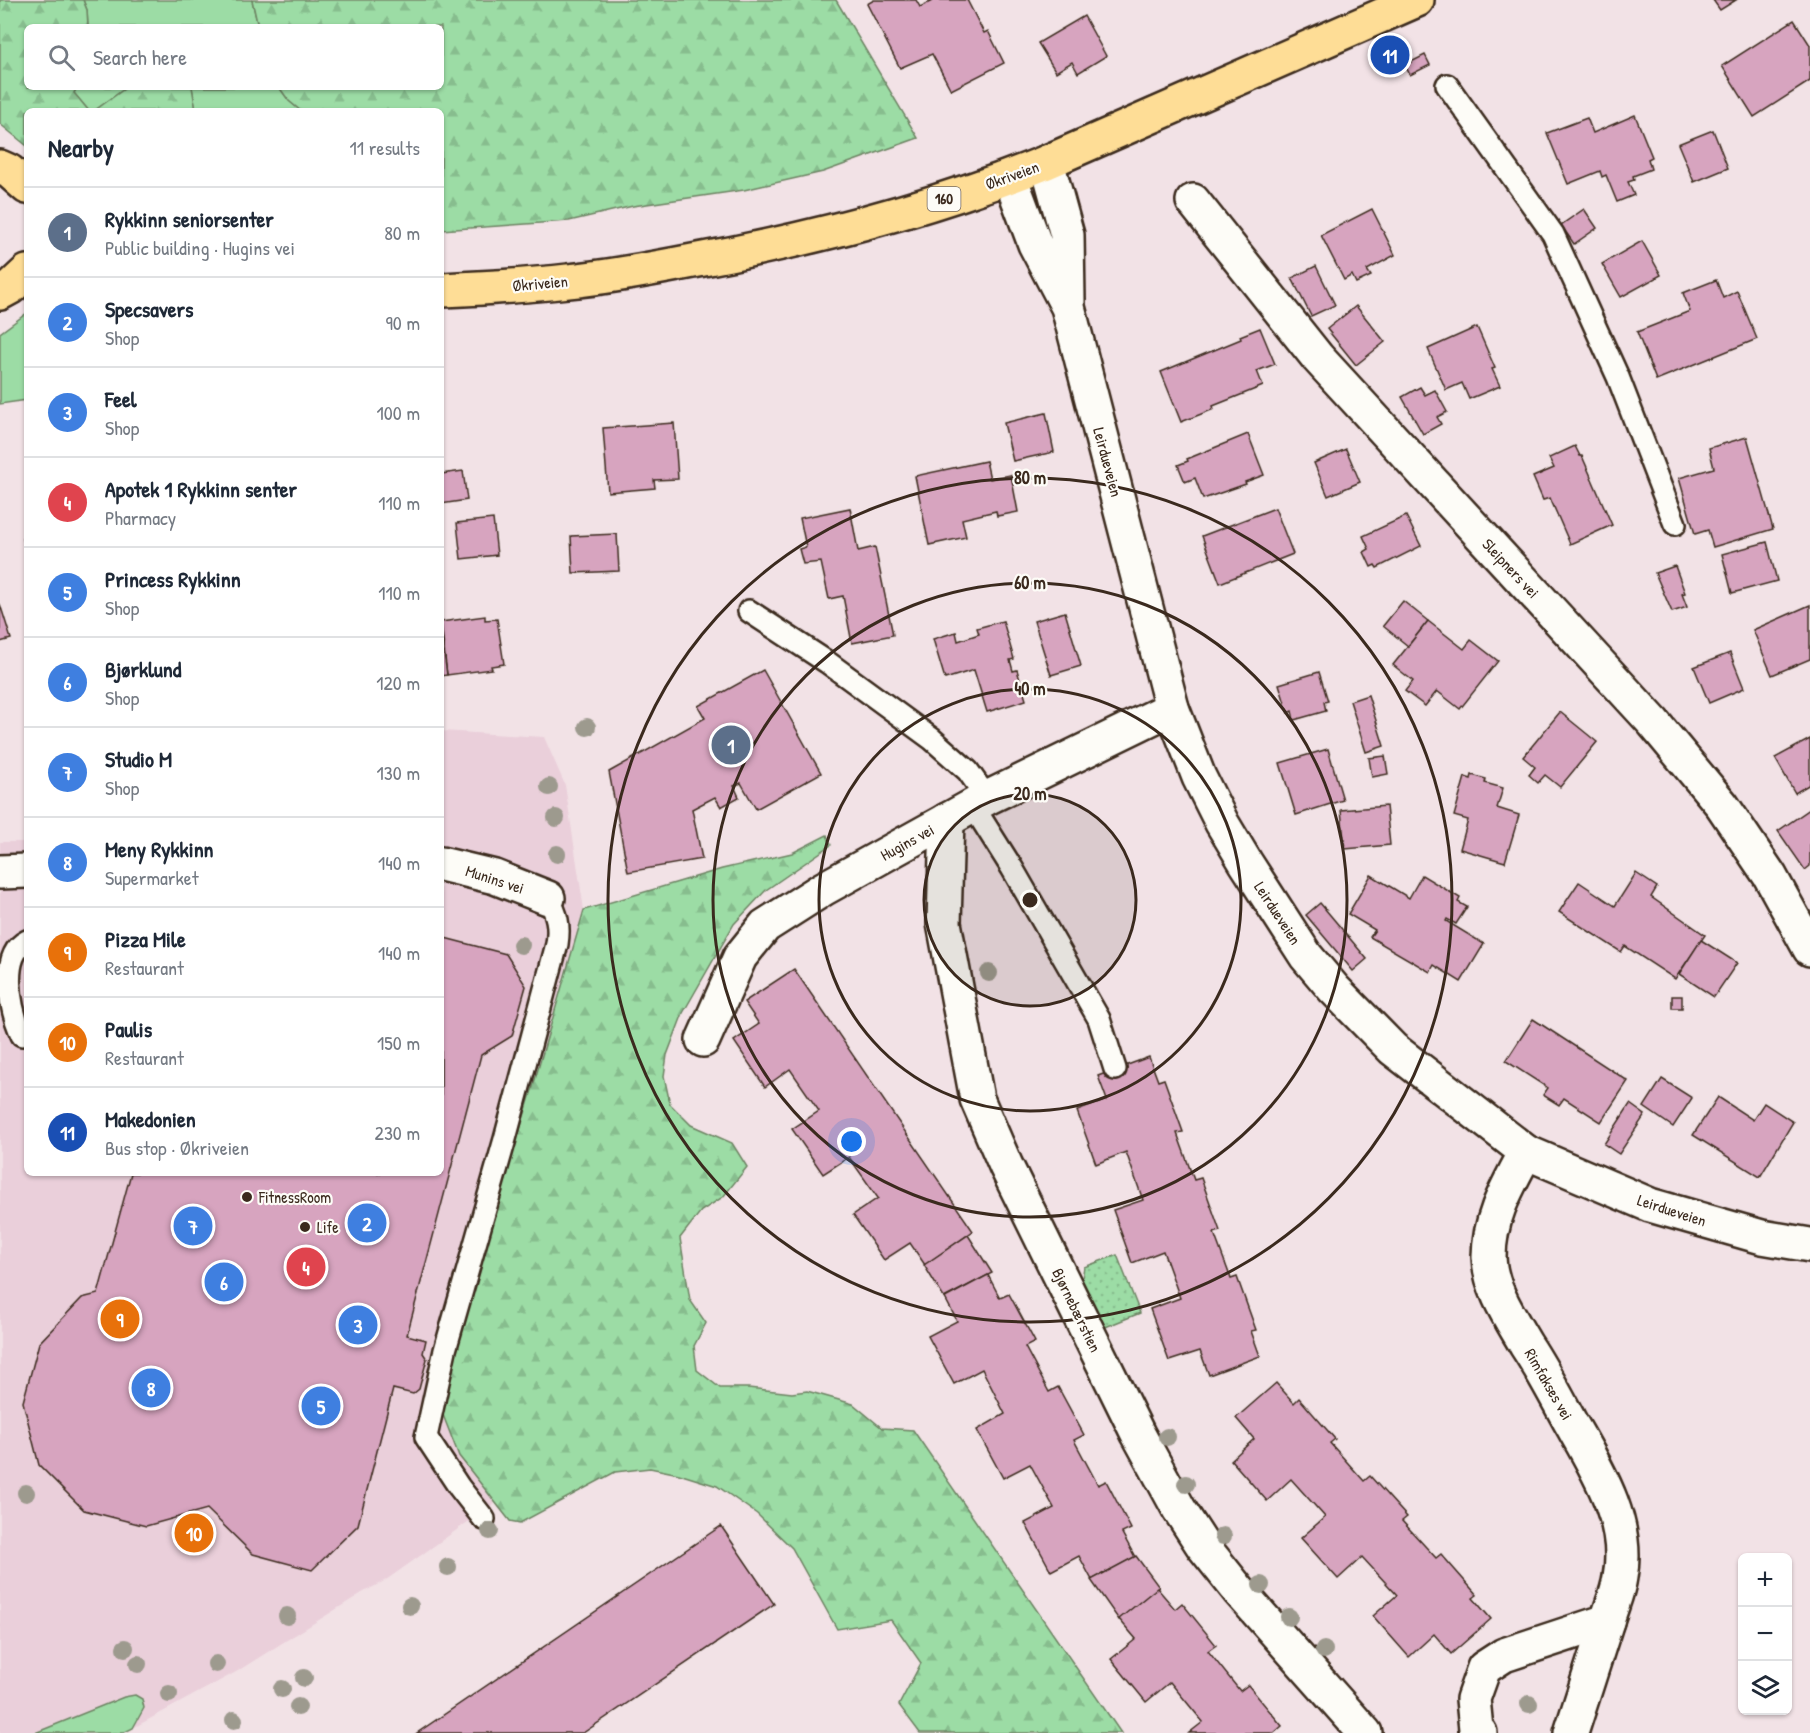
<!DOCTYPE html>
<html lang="en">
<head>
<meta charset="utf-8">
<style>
  :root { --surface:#fff; --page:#f2f2f3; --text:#1f2937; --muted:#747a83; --line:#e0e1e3; --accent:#7c3aed }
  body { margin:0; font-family:"Patrick Hand",sans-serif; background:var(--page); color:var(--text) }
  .controls { position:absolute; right:18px; bottom:18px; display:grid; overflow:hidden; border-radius:9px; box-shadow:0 2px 4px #0004 }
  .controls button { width:54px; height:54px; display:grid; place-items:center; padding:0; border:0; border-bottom:2px solid var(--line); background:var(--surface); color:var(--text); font:30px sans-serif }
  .you { position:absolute; left:852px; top:1142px; width:21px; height:21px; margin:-15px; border:4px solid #fff; border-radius:50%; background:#1a73e8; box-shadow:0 0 0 9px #1a73e833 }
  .badge { display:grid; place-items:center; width:39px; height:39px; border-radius:50%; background:var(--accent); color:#fff; font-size:20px; font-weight:700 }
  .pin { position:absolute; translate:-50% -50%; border:3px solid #fff; box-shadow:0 2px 6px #0006 }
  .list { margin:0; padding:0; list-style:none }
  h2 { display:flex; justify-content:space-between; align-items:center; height:78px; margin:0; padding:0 24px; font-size:26px }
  h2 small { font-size:20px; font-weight:400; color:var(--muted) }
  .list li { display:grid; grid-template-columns:39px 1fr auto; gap:18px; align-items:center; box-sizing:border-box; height:90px; padding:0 24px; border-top:2px solid var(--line) }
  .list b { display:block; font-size:22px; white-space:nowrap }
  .list p { margin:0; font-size:20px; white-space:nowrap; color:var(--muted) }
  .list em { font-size:20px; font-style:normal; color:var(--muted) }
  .icon { flex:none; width:33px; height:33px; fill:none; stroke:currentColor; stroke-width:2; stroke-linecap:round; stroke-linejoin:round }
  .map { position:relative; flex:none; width:1810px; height:1733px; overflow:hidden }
  .search { position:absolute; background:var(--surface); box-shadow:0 2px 4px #0004; left:24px; top:24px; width:420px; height:66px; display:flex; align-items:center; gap:15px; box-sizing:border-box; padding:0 21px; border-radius:9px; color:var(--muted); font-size:22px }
  .panel { position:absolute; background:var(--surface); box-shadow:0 2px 4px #0004; left:24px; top:108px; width:420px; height:1068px; border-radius:9px }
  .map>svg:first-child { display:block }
  .built { fill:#eacfda }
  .grass { fill:#9cdca5; stroke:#6c8362; stroke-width:1.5 }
  .forest { fill:url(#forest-firs); stroke:#6c8362; stroke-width:1.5 }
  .park { fill:url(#park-dots); stroke:#6c8362; stroke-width:1.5 }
  .building { fill:#d7a4bf; stroke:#3b2a1e; stroke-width:1.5 }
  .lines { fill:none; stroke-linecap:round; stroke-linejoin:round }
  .service-casing { stroke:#3b2a1e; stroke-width:26 }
  .minor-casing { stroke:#3b2a1e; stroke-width:38 }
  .primary-casing { stroke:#3b2a1e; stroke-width:38 }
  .service { stroke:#fdfcf7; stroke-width:21 }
  .minor { stroke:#fdfcf7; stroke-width:33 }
  .primary { stroke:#fedd96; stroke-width:33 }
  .tree { fill:#9d9a8e }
  .ring { fill:none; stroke:#3b2a1e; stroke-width:3 }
  .poi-dot { fill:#3b2a1e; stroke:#fdfcf7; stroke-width:2 }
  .labels { text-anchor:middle; stroke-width:4.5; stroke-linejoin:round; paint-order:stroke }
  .shield { fill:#fdfcf7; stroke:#75695f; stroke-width:1.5 }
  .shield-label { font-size:15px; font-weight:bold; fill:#3b2a1e }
  .street-label { font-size:16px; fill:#3b2a1e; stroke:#fdfcf7 }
  .poi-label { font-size:16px; fill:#3b2a1e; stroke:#fdfcf7; text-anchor:start }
  .centre { fill:#3b2a1e; stroke:#fdfcf7; stroke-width:3 }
  .ring-label { font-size:18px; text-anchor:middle; font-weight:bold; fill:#3b2a1e; stroke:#fdfcf7; stroke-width:4.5; stroke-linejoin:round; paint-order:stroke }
</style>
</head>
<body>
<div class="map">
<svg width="1810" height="1733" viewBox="0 0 1810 1733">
  <defs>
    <pattern id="forest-firs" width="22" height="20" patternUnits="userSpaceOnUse" patternTransform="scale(1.5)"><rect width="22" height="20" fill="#9cdca5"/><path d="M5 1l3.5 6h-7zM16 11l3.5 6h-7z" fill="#87bd8e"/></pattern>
    <pattern id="park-dots" width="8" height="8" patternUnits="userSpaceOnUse" patternTransform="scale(1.5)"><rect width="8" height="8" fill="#9cdca5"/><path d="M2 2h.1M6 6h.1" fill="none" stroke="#87bd8e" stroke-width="1.8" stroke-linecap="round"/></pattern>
  </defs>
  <rect width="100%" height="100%" fill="#f2e2e6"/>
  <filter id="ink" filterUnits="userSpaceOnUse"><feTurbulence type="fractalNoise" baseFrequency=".0167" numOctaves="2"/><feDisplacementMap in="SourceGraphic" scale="12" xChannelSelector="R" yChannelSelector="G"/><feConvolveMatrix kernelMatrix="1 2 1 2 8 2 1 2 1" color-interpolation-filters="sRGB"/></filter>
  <g filter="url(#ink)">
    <!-- built -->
    <path class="built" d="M441,731L544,737L565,785L584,910L532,1090L447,1368L443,1415L459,1456L496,1502L386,1580L362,1593L236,1672L133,1728L144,1708L142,1699L135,1695L124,1697L35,1733H0V842H27V1173H441Z"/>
    <!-- grass -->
    <g class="grass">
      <path d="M83,0H252L258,27H88L87,10Z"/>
      <path d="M77,87H127L94,111H89L74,93Z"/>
      <path d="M192,87H279L289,101L301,111H196Z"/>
      <path d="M27,313V400L0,404V333Z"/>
      <path d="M135,1695L142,1699L144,1708L133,1728L123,1733H35L124,1697Z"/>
    </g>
    <!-- forest -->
    <g class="forest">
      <path d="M0,0H83L87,10L88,27H27V87H77L74,93L89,111H27V146L0,124Z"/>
      <path d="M252,0H836L918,138L823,172L744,190L633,206L569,221L441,230V111H301L289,101L279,87H441V27H258Z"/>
      <path d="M127,87H192L196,111H94Z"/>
      <path d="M827,835L831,845L766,890L734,924L683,1013L667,1055L664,1076L670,1104L691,1125L732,1143L747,1167L723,1197L701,1211L680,1238L690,1300L706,1323L694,1346L697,1370L720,1388H748L792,1393L807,1391L853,1404L882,1428L913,1430L1121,1733H920L899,1705L921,1663L891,1620L837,1629L792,1548L757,1514L717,1486L679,1474L650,1468L615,1472L520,1523L510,1521L459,1456L443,1415L447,1368L532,1090L584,910L722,869L792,853Z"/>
    </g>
    <!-- park -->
    <path class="park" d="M1117,1255L1140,1313L1098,1330L1080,1291L1084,1267Z"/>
    <!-- building -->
    <g class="building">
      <path d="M874,0H916L920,7L934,0H967L984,33L988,31L1004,63L951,90L932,54L900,68L867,4Z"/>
      <path d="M1713,0H1736L1720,10Z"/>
      <path d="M1084,16L1106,56L1078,73L1072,62L1056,72L1038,43Z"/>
      <path d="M1794,20L1810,45V81L1754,117L1722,66Z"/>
      <path d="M1425,55L1430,65L1410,75L1405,65Z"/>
      <path d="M1635,115L1652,157L1648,159L1651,169L1633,176L1634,180L1628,182L1634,195L1617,202L1606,175L1602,177L1600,171L1568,184L1547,133L1587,118L1593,133Z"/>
      <path d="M1713,130L1728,168L1694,182L1678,144Z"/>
      <path d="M1372,209L1395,255L1367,270L1371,276L1356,283L1352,275L1344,280L1321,235Z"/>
      <path d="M1584,209L1597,228L1574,244L1561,225Z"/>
      <path d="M1642,241L1661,275L1621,297L1602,264Z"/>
      <path d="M1316,266L1335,305L1311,316L1292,278Z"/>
      <path d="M1716,280L1723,298L1737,291L1757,339L1656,380L1637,332L1690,311L1683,293Z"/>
      <path d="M1356,306L1385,342L1356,365L1327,329Z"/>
      <path d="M1477,327L1495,368L1492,369L1500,386L1469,399L1462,383L1446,390L1428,349Z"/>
      <path d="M1260,328L1275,364L1257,371L1263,386L1213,406L1214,409L1181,422L1161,372L1241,339L1240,336Z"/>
      <path d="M1420,387L1425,395L1435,390L1447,412L1437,417L1441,424L1423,434L1402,397Z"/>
      <path d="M1046,413L1054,452L1013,461L1004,423Z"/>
      <path d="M674,423L678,479L654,480L655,488L608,492L603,428Z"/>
      <path d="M1248,434L1264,475L1245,482L1246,484L1203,499L1195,478L1185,482L1178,465L1188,461L1187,459Z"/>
      <path d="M1747,437L1773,529L1713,547L1708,530L1695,534L1679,478L1714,468L1709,448Z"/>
      <path d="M1575,446L1580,456H1582L1612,525L1570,544L1550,498L1543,500L1533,477L1554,468L1549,458Z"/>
      <path d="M1346,449L1360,482L1328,496L1314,463Z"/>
      <path d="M986,461L990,479L1011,475L1018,512L997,516L996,511L962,519L966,537L929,545L915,476Z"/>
      <path d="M463,471L467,500L441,504V474Z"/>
      <path d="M850,508L858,551L875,547L893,635L852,643L843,596L829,599L821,562L803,564L799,549L806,547L800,518Z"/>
      <path d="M1275,508L1293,554L1220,583L1202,536Z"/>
      <path d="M1406,516L1421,546L1377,568L1375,565L1371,567L1364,552L1369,549L1363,536Z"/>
      <path d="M493,519L497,555L461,559L457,523Z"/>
      <path d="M617,534L619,571L573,573L571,536Z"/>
      <path d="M27,535V567L23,536Z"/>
      <path d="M1767,542L1777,581L1732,593L1722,554Z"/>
      <path d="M1675,566L1685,593L1682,594L1687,607L1672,612L1655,573Z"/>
      <path d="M1403,601L1428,621L1408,646L1383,626Z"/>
      <path d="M0,604L11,639L0,642Z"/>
      <path d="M1810,605V659L1772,675L1753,630Z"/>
      <path d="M1065,612L1081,666L1051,675L1034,621Z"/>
      <path d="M485,616V620L497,619L504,664L491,666L492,669L447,675L441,622Z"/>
      <path d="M1003,621L1014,659L1010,660L1013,671L1017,670L1026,700L987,712L974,670L945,679L933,639L956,632L958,641L979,634L977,628Z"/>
      <path d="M1428,621L1464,649L1471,640L1498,661L1460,709L1437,691L1425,706L1405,691L1413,681L1393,665Z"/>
      <path d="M441,631L447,675L441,676Z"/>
      <path d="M1730,653L1744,688L1709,703L1694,667Z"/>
      <path d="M763,670L821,773L756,809L741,783L734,786L739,797L721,807L715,797L692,809L702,859L628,872L609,772L705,718L698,706Z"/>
      <path d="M1319,672L1328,701L1324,702L1326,711L1294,720L1292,711L1288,713L1279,684Z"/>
      <path d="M1368,695L1384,746L1366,752L1350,701Z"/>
      <path d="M1560,712L1597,742L1560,787L1545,775L1538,783L1529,775L1535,767L1523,757Z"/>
      <path d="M1810,739V784L1795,793L1775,758Z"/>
      <path d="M1328,749L1343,800L1296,815L1280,763Z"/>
      <path d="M1385,756L1388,774L1372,777L1369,758Z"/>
      <path d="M1472,775L1486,779L1485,783L1503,788L1497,808L1519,815L1505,862L1460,849L1468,820L1454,816L1465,777L1471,779Z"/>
      <path d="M1386,806L1390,845L1345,849L1341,810Z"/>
      <path d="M1810,809V866L1805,870L1778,831Z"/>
      <path d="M1636,873L1657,887L1651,897L1705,935L1675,979L1625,946L1621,952L1559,912L1579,882L1615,906Z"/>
      <path d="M1371,875L1409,898L1422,875L1460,898L1458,902L1467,907L1456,924L1447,919L1446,921L1484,944L1461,982L1434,965L1430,972L1370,937L1375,930L1348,914Z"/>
      <path d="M1320,903L1367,959L1353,971L1306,915Z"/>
      <path d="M441,937L506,954L526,986L512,1036L481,1055L407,1335L426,1340L423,1353L427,1359L419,1389L413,1394L393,1389L358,1525L312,1570L253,1554L207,1509L146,1526L84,1510L39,1465L23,1402L39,1343L82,1298L98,1294L131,1173H441Z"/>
      <path d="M1701,940L1737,963L1714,997L1679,974Z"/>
      <path d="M794,969L973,1231L925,1265L910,1243L884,1260L853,1215L878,1198L849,1157L823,1174L792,1129L819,1111L790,1069L765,1087L734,1041L759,1024L744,1002Z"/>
      <rect x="1672" y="996" width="10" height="12"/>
      <path d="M1533,1019L1628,1081L1601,1122L1564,1098L1559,1105L1543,1095L1548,1088L1506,1061Z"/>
      <path d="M1149,1057L1158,1081L1164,1079L1183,1132L1177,1133L1194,1180L1201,1178L1220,1231L1214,1233L1231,1279L1237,1277L1256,1330L1251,1331L1260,1356L1209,1375L1200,1351L1169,1361L1150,1309L1180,1298L1163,1251L1132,1263L1113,1210L1143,1200L1126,1152L1096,1164L1077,1111L1107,1100L1098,1076Z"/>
      <path d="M1662,1079L1692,1098L1673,1127L1644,1107Z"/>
      <path d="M1718,1097L1753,1120L1764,1103L1793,1122L1760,1177L1693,1135Z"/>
      <path d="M1630,1104L1645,1115L1619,1154L1604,1144Z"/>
      <path d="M968,1235L992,1273L944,1298L924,1265Z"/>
      <path d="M988,1275L1000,1298L1009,1294L1035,1342L1025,1347L1049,1392L1058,1387L1084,1435L1074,1440L1098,1485L1106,1481L1131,1529L1122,1533L1135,1557L1092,1580L1079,1556L1051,1571L1025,1523L1054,1508L1030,1464L1003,1478L977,1430L1005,1414L982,1369L954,1384L928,1336L957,1321L945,1298Z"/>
      <path d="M1276,1383L1294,1403L1299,1398L1335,1439L1330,1443L1364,1481L1370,1476L1407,1517L1402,1521L1436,1558L1441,1554L1477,1595L1473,1598L1491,1619L1451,1654L1434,1634L1409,1657L1373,1616L1397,1595L1362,1557L1338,1579L1301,1538L1325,1517L1291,1479L1267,1501L1231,1460L1254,1439L1236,1418Z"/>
      <path d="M721,1526L774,1604L583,1733H417Z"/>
      <path d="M1136,1556L1159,1587L1119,1620L1091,1580Z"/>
      <path d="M1157,1588L1175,1609L1182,1603L1216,1645L1208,1651L1240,1691L1248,1685L1282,1726L1274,1733H1189L1203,1722L1170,1682L1146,1702L1111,1659L1136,1639L1119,1619Z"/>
    </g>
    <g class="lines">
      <!-- service casing -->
      <g class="service-casing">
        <g id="service">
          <path d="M1447,85L1553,234L1618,377L1675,524"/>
          <path d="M749,611L827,662L932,739L968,771L987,798"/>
          <path d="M973,806L1012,868L1099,1019L1115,1069"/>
          <path d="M22,1035C9,1007 0,955 27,941"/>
          <path d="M484,1519L459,1487L426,1437L445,1350L505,1139L557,944C560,925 557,914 548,898"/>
        </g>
      </g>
      <!-- minor casing -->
      <g class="minor-casing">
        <g id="minor">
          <path d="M1047,162L1067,235L1068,302"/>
          <path d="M1010,177L1035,244L1068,307L1172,708L1199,777L1222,823L1246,863L1306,956L1334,989L1393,1049L1526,1152L1650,1205L1762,1237L1810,1245"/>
          <path d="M1193,201L1318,358L1653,722L1722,805L1770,876L1810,949"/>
          <path d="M947,820L944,923L977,1099L1006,1166L1138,1434L1179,1509L1203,1546L1239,1591L1365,1733"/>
          <path d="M441,864L495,877L548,898"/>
          <path d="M0,872L27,871"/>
          <path d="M703,1040L740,957L765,926L823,889L987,798L1172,708"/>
          <path d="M1480,1733L1476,1729L1473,1699L1484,1668L1504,1655L1607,1621C1611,1607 1618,1592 1620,1577C1631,1521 1595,1466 1569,1420C1555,1394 1542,1369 1526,1345C1511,1319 1490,1289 1489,1257C1489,1217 1508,1186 1526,1152"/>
          <path d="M1571,1733L1607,1621"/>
        </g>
      </g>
      <!-- primary casing -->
      <g class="primary-casing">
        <g id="primary">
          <path d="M0,167L9,171L27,187"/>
          <path d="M441,290C483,288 526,286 568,281C610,277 652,269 693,261C814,239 933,208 1047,162L1417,0"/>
          <path d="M0,293L11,287L27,272"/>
        </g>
      </g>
      <!-- service -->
      <use href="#service" class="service"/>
      <!-- minor -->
      <use href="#minor" class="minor"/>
      <!-- primary -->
      <use href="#primary" class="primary"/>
    </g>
    <!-- trees -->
    <g class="tree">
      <circle cx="587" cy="727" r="9"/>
      <circle cx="549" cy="787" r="9"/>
      <circle cx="556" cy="818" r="9"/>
      <circle cx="557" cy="854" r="9"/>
      <circle cx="521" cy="945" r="9"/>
      <circle cx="989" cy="973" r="9"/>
      <circle cx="1167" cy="1437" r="9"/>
      <circle cx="1186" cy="1484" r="9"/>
      <circle cx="26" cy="1493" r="9"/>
      <circle cx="490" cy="1531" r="9"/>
      <circle cx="1223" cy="1536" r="9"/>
      <circle cx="448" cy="1567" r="9"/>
      <circle cx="1261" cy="1585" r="9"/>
      <circle cx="410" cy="1606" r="9"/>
      <circle cx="287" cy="1616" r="9"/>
      <circle cx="1289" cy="1617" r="9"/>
      <circle cx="125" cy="1648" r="9"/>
      <circle cx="1324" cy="1650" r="9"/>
      <circle cx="138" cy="1664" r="9"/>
      <circle cx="216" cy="1664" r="9"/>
      <circle cx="304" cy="1678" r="9"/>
      <circle cx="282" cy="1689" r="9"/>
      <circle cx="169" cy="1694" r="9"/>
      <circle cx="1529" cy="1704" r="9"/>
      <circle cx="298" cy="1707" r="9"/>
      <circle cx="234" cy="1720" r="9"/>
    </g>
  </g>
  <!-- distance rings -->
  <circle cx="1030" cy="900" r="106" fill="#3b2a1e" fill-opacity=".12"/>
  <g class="ring">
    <circle cx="1030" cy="900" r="106"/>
    <circle cx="1030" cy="900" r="211"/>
    <circle cx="1030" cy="900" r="317"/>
    <circle cx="1030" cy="900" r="422"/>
  </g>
  <!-- markers -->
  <g class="poi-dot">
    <circle cx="247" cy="1197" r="6"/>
    <circle cx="305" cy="1227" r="6"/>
  </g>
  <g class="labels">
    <!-- shield labels -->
    <rect class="shield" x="927.5" y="187" width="33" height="24" rx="4.5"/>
    <g class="shield-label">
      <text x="944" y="204">160</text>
    </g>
    <!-- street labels -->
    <g class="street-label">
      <text transform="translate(1012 175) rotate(-20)" y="6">Økriveien</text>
      <text transform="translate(540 283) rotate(-5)" y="6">Økriveien</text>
      <text transform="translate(1108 462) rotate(75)" y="6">Leirdueveien</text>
      <text transform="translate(1511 568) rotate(47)" y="6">Sleipners vei</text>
      <text transform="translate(907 842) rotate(-29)" y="6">Hugins vei</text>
      <text transform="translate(495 879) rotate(18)" y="6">Munins vei</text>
      <text transform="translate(1278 913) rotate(57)" y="6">Leirdueveien</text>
      <text transform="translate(1672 1210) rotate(18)" y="6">Leirdueveien</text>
      <text transform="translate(1077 1310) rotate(64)" y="6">Bjørnebærstien</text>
      <text transform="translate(1549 1384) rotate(60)" y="6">Rimfakses vei</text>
    </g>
    <!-- poi labels -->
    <g class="poi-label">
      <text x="259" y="1203">FitnessRoom</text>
      <text x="317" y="1233">Life</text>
    </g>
  </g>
  <circle cx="1030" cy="900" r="9" class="centre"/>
  <g class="ring-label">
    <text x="1030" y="484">80 m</text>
    <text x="1030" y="589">60 m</text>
    <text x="1030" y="695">40 m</text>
    <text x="1030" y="800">20 m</text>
  </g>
</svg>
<div class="controls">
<button>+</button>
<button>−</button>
<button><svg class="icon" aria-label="layers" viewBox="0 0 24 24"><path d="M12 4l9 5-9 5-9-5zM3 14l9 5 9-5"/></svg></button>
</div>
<div class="you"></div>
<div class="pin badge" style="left:731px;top:745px;background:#5c6f8a">1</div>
<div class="pin badge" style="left:367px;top:1223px;background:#3f7fe0">2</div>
<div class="pin badge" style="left:358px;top:1325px;background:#3f7fe0">3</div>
<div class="pin badge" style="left:306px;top:1267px;background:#e0444e">4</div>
<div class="pin badge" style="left:321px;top:1406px;background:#3f7fe0">5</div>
<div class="pin badge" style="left:224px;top:1282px;background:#3f7fe0">6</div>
<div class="pin badge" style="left:193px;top:1226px;background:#3f7fe0">7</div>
<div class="pin badge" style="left:151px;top:1388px;background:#3f7fe0">8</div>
<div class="pin badge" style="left:120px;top:1319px;background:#e8710a">9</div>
<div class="pin badge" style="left:194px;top:1533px;background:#e8710a">10</div>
<div class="pin badge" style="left:1390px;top:55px;background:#1a4fb4">11</div>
<div class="search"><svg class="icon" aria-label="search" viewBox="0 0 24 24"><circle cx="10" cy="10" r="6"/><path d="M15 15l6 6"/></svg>Search here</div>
<section class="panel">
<h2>Nearby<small>11 results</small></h2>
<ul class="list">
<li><span class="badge" style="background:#5c6f8a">1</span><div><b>Rykkinn seniorsenter</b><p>Public building · Hugins vei</p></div><em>80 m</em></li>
<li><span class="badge" style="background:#3f7fe0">2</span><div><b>Specsavers</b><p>Shop</p></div><em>90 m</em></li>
<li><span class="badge" style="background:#3f7fe0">3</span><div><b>Feel</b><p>Shop</p></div><em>100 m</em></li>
<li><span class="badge" style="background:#e0444e">4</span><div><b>Apotek 1 Rykkinn senter</b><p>Pharmacy</p></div><em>110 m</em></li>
<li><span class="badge" style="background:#3f7fe0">5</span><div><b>Princess Rykkinn</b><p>Shop</p></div><em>110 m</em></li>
<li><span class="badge" style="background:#3f7fe0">6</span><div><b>Bjørklund</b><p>Shop</p></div><em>120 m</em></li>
<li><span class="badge" style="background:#3f7fe0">7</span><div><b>Studio M</b><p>Shop</p></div><em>130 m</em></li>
<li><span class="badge" style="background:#3f7fe0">8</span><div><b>Meny Rykkinn</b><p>Supermarket</p></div><em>140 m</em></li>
<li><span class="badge" style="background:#e8710a">9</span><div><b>Pizza Mile</b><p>Restaurant</p></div><em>140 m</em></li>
<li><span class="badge" style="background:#e8710a">10</span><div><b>Paulis</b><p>Restaurant</p></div><em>150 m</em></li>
<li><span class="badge" style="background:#1a4fb4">11</span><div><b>Makedonien</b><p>Bus stop · Økriveien</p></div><em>230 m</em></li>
</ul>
</section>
</div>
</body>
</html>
